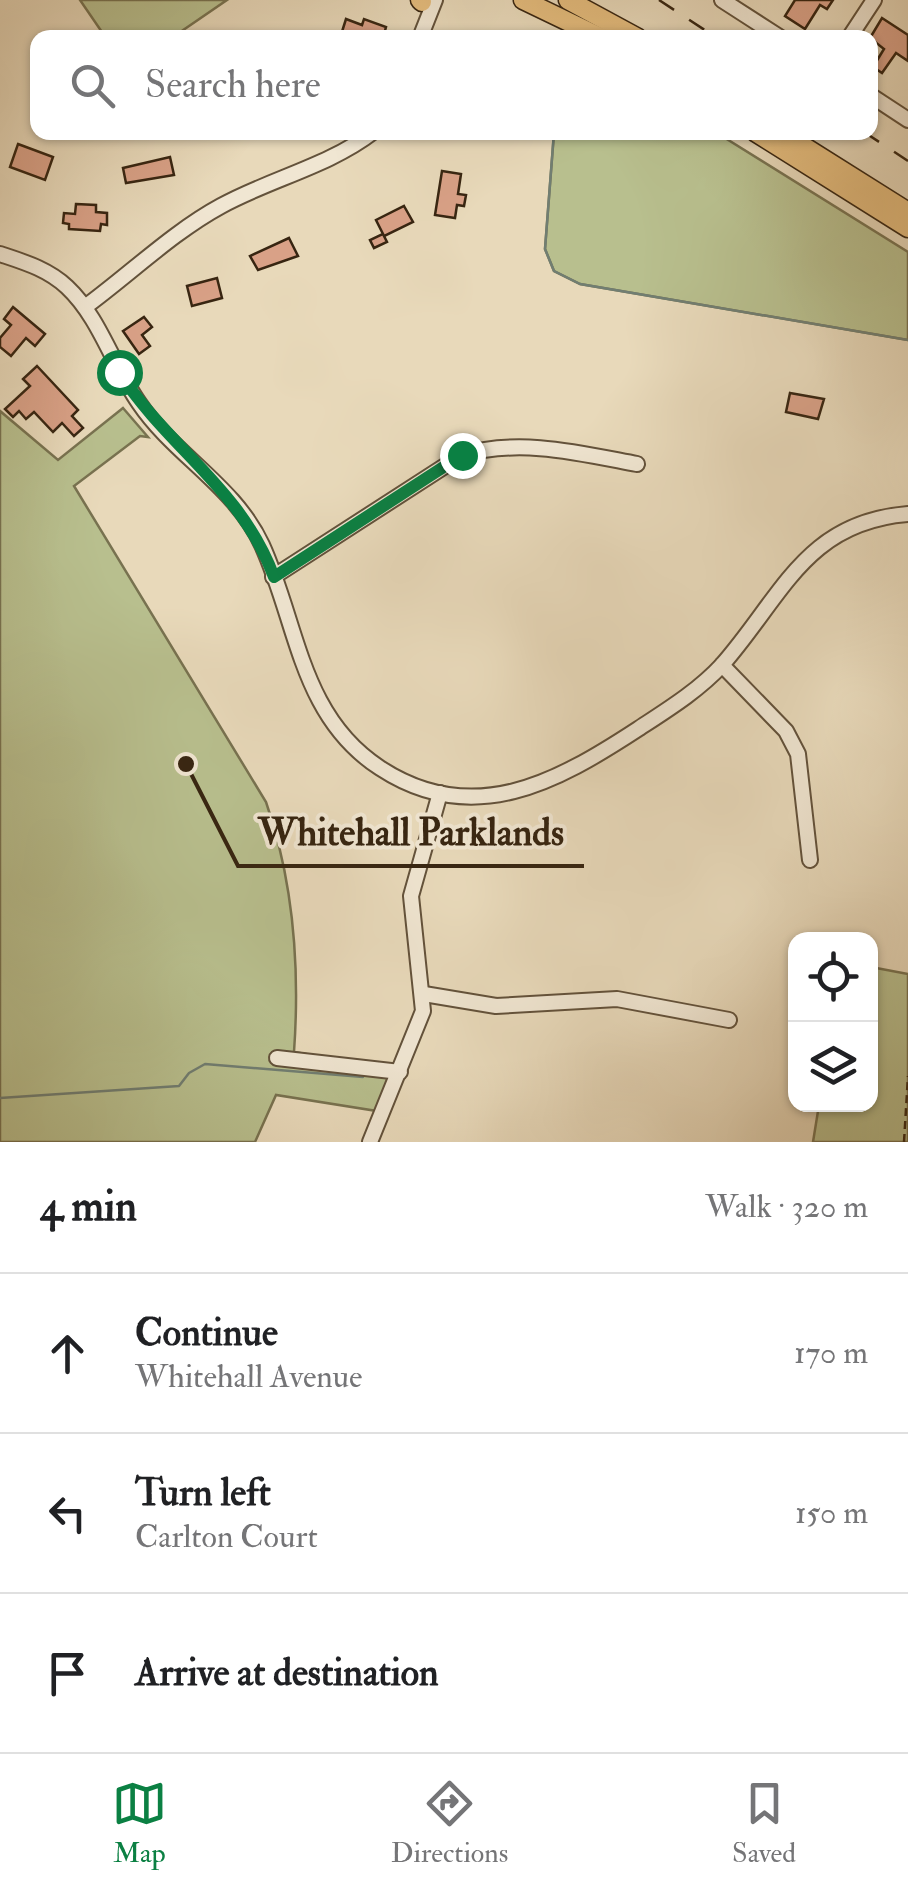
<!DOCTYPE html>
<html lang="en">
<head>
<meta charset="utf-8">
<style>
  :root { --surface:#fff; --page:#f6f6f6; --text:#202124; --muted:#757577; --line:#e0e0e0; --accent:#0b8043 }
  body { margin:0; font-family:"IM FELL Double Pica",serif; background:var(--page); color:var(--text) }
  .controls { position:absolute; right:30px; bottom:30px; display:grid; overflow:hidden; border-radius:20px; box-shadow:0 2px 8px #0004 }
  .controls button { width:90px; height:90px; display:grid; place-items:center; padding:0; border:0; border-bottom:2px solid var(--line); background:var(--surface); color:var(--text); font:50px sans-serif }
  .stop { position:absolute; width:30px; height:30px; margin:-22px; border:8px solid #0b8043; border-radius:50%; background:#fff }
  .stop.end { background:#0b8043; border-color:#fff; box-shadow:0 2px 10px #0008 }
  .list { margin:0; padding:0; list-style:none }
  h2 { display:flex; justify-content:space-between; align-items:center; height:130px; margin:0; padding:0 40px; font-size:42px }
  h2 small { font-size:32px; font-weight:400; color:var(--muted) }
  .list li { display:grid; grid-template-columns:65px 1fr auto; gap:30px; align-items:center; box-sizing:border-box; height:160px; padding:0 40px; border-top:2px solid var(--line) }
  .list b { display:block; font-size:38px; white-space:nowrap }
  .list p { margin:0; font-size:32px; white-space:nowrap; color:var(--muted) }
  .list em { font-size:32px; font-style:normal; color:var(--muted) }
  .icon { flex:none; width:55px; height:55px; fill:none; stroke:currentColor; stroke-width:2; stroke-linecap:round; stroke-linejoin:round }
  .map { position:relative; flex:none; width:908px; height:1142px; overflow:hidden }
  .search { position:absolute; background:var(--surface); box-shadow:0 2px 8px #0004; left:30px; right:30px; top:30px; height:110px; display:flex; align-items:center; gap:25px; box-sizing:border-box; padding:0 35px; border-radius:20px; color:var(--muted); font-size:38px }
  .sheet { height:610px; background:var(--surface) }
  nav { display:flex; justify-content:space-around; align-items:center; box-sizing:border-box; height:140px; border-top:2px solid var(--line); background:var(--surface); font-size:28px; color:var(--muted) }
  nav a { display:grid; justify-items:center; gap:5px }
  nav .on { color:var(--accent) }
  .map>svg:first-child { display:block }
  .green { fill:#b8bf8e; stroke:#787250; stroke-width:2.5 }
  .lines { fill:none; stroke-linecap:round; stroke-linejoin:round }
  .stream { stroke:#717e72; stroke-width:2.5 }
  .building { fill:#d9a187; stroke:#372511; stroke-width:2.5 }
  .minor-casing { stroke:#63523b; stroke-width:18 }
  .major-casing { stroke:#372511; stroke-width:21 }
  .path { stroke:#372511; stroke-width:2.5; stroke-dasharray:8 5; stroke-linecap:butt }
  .minor { stroke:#f0e6d2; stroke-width:14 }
  .major { stroke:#e4bc7d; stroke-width:18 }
  .rail { stroke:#372511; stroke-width:2.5; stroke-dasharray:18 18; stroke-linecap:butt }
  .route { stroke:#0b8043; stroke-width:12 }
  .leader { fill:none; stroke:#372511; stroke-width:4 }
  .callout-dot { fill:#372511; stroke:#f0e6d2; stroke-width:4 }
  .callout-label { font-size:38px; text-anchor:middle; font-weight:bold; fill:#372511; stroke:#f0e6d2; stroke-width:8; stroke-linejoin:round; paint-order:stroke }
</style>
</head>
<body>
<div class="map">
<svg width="908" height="1142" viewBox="0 0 908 1142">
  <rect width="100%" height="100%" fill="#e8d9ba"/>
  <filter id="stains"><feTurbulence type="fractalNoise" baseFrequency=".002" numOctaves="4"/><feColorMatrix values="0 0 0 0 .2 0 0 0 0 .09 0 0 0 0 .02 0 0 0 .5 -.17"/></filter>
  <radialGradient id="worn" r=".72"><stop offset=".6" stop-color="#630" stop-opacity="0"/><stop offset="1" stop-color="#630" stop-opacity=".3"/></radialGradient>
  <!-- green -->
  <g class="green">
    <path d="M80,0H227L173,37L106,38Z"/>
    <path d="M554,133H717L908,252V340L580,284L554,271L545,249Z"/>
    <path d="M123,408L148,437L140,436L74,486L266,802C294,883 300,967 294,1052L393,1069L377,1111L276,1095L255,1142H0V411L58,460Z"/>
    <path d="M871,967L908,974V1142H813L819,1105L870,1104Z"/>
  </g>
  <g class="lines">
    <!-- stream -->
    <g class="stream">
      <path d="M554,132L545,249L554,271L580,284L908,340"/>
      <path d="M0,1098L179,1086L189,1073L205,1064L363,1077"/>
    </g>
  </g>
  <!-- building -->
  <g class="building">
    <path d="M795,0H833L827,9L820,5L805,29L785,16Z"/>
    <path d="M882,18L908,35V61L896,53L882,73L873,67L884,49L870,38Z"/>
    <path d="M346,19L362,25L364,19L386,27L383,38H340Z"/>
    <path d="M18,144L53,157L45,180L10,167Z"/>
    <path d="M170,157L174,175L126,183L123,168Z"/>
    <path d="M442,171L461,174L458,194L466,195L464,206L457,205L455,218L435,215Z"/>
    <path d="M76,204L96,205V212L107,213V225L101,224L100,231L69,229V224L63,223L64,213L75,214Z"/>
    <path d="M404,206L413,222L384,236L387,242L374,248L370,240L383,234L376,220Z"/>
    <path d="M289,238L298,256L258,270L250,256Z"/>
    <path d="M217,278L222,298L192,306L187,286Z"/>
    <path d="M13,307L45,334L35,346L26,338L11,356L0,347V338L11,325L4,319Z"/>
    <path d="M144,317L152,327L142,335L150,346L139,354L123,331Z"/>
    <path d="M37,366L78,410L72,416L83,428L74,436L62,423L53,432L34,412L26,419L19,411L13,417L5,409L30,386L23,379Z"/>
    <path d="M790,393L824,399L818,419L786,412Z"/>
  </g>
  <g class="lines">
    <!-- minor casing -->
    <g class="minor-casing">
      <g id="minor">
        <path d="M722,0L781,38"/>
        <path d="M420,38L435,0"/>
        <path d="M849,38L874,0"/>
        <path d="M870,95L908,120"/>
        <path d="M0,254C24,262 48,269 67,287C100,318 113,366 139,403C174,455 235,486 262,545C298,624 300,716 380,768C473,829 557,782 638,729C667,710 698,691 722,665C782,597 805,522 908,514"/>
        <path d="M85,307C130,274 173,232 221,206C270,179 329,166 373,132"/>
        <path d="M273,577L462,455C520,438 579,453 637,464"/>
        <path d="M722,665L786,731L798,754L810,860"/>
        <path d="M424,994L496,1006L617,999L729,1020"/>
        <path d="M277,1058L400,1072"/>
        <path d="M370,1142L423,1011L411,896L440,793"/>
      </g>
    </g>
    <!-- major casing -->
    <g class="major-casing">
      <g id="major">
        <path d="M420,0L422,2"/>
        <path d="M523,0L602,38"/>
        <path d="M568,0L638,38"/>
        <path d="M755,132L908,228"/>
        <path d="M781,132L908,212"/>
      </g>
    </g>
    <!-- path -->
    <path class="path" d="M904,1142L908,1076"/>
    <!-- minor -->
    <use href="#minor" class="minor"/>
    <!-- major -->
    <use href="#major" class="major"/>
    <!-- rail -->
    <g class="rail">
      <path d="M659,0L717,38"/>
      <path d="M864,132L908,161"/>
    </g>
  </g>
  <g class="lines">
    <!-- route -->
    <path class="route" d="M119,372C169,449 241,488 274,577L462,455"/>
  </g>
  <!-- callouts -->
  <path class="leader" d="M186 764L238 866H584"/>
  <circle class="callout-dot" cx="186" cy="764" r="10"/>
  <g class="callout-label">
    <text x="411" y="845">Whitehall Parklands</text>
  </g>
  <rect width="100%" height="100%" filter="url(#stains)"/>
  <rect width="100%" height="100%" fill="url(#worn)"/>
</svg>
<div class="controls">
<button><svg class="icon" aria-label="locate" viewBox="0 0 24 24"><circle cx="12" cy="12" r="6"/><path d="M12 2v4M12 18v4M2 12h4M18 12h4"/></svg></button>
<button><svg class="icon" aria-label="layers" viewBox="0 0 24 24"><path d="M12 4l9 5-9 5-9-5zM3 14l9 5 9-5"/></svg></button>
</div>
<div class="stop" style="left:119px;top:372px"></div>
<div class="stop end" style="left:462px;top:455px"></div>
<div class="search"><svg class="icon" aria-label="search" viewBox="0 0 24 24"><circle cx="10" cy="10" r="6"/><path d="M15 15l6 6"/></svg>Search here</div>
</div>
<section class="sheet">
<h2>4 min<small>Walk · 320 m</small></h2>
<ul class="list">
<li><svg class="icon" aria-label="ahead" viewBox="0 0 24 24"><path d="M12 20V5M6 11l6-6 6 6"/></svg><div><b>Continue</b><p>Whitehall Avenue</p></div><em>170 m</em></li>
<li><svg class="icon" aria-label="left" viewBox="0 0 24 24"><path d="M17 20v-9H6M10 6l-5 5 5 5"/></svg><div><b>Turn left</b><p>Carlton Court</p></div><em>150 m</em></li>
<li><svg class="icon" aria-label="arrive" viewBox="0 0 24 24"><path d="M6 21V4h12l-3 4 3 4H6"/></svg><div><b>Arrive at destination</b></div></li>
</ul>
</section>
<nav>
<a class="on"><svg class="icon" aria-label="map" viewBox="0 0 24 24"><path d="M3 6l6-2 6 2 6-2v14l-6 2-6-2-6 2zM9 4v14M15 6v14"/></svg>Map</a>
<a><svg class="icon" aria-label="directions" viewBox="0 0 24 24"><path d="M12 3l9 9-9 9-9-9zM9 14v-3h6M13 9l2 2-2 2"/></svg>Directions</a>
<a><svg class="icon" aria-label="saved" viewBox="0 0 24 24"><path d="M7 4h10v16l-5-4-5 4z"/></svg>Saved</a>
</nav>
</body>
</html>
